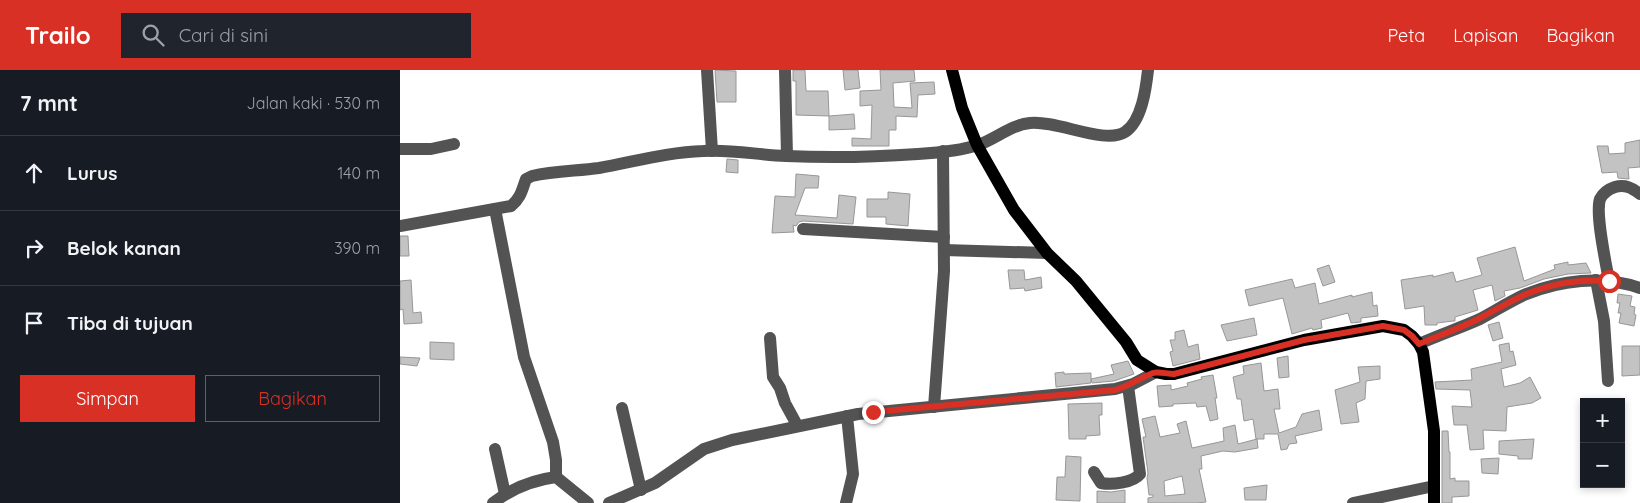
<!DOCTYPE html>
<html lang="id">
<head>
<meta charset="utf-8">
<style>
  :root { --surface:#171b24; --page:#20242c; --text:#f1f3f6; --muted:#9ea1a6; --line:#363941; --accent:#d93025 }
  body { margin:0; font-family:Quicksand,sans-serif; background:var(--page); color:var(--text) }
  .controls { position:absolute; right:15px; bottom:15px; display:grid; overflow:hidden; border-radius:0px; box-shadow:0 2px 8px #0003 }
  .controls button { width:45px; height:45px; display:grid; place-items:center; padding:0; border:0; border-bottom:1px solid var(--line); background:var(--surface); color:var(--text); font:25px sans-serif }
  .stop { position:absolute; width:15px; height:15px; margin:-11px; border:4px solid #d93025; border-radius:50%; background:#fff }
  .stop.end { background:#d93025; border-color:#fff; box-shadow:0 1px 5px #0008 }
  .list { margin:0; padding:0; list-style:none }
  h2 { display:flex; justify-content:space-between; align-items:center; height:65px; margin:0; padding:0 20px; font-size:21px }
  h2 small { font-size:16px; font-weight:400; color:var(--muted) }
  .list li { display:grid; grid-template-columns:32px 1fr auto; gap:15px; align-items:center; box-sizing:border-box; height:75px; padding:0 20px; border-top:1px solid var(--line) }
  .list b { display:block; font-size:19px; white-space:nowrap }
  .list em { font-size:16px; font-style:normal; color:var(--muted) }
  .actions { display:flex; gap:10px; padding:15px 20px }
  .actions a { flex:1; padding:11px 0; border:1px solid var(--accent); border-radius:0px; text-align:center; font-size:18px; color:var(--accent) }
  .actions .main { background:var(--accent); color:#fff }
  .icon { flex:none; width:28px; height:28px; fill:none; stroke:currentColor; stroke-width:2; stroke-linecap:round; stroke-linejoin:round }
  .map { position:relative; flex:none; width:1240px; height:433px; overflow:hidden }
  header { display:flex; align-items:center; gap:30px; box-sizing:border-box; height:70px; padding:0 25px; background:var(--accent); color:#fff }
  header strong { font-size:24px }
  nav { display:flex; gap:28px; margin-inline-start:auto; font-size:18px }
  .search { width:350px; height:45px; background:var(--page); display:flex; align-items:center; gap:12px; box-sizing:border-box; padding:0 18px; border-radius:0px; color:var(--muted); font-size:19px }
  main { display:flex }
  aside { flex:1; background:var(--surface) }
  .map>svg:first-child { display:block }
  .building { fill:#c3c3c3; stroke:#979797; fill-rule:evenodd }
  .lines { fill:none; stroke-linecap:round; stroke-linejoin:round }
  .minor { stroke:#535353; stroke-width:12 }
  .major { stroke:#000; stroke-width:12 }
  .route { stroke:#d93025; stroke-width:6 }
</style>
</head>
<body>
<header>
<strong>Trailo</strong>
<div class="search"><svg class="icon" aria-label="search" viewBox="0 0 24 24"><circle cx="10" cy="10" r="6"/><path d="M15 15l6 6"/></svg>Cari di sini</div>
<nav><a>Peta</a><a>Lapisan</a><a>Bagikan</a></nav>
</header>
<main>
<aside>
<h2>7 mnt<small>Jalan kaki · 530 m</small></h2>
<ul class="list">
<li><svg class="icon" aria-label="ahead" viewBox="0 0 24 24"><path d="M12 20V5M6 11l6-6 6 6"/></svg><div><b>Lurus</b></div><em>140 m</em></li>
<li><svg class="icon" aria-label="right" viewBox="0 0 24 24"><path d="M7 20v-9h11M14 6l5 5-5 5"/></svg><div><b>Belok kanan</b></div><em>390 m</em></li>
<li><svg class="icon" aria-label="arrive" viewBox="0 0 24 24"><path d="M6 21V4h12l-3 4 3 4H6"/></svg><div><b>Tiba di tujuan</b></div></li>
</ul>
<div class="actions"><a class="main">Simpan</a><a>Bagikan</a></div>
</aside>
<div class="map">
<svg width="1240" height="433" viewBox="0 0 1240 433">
  <rect width="100%" height="100%" fill="#fff"/>
  <!-- building -->
  <g class="building">
    <path d="M315,0L336,1V32H317Z"/>
    <path d="M393,0H405L406,21H428L429,46L396,45V11H393Z"/>
    <path d="M443,0H458L460,18L445,20Z"/>
    <path d="M480,0H514L515,11L493,13L494,37L512,38L510,13L534,12L535,24L518,25L517,47L496,46V60H489V76H452V68L471,69L472,35L460,36V21L481,20Z"/>
    <path d="M454,44L455,59L429,60V46Z"/>
    <path d="M1240,70V97L1228,98L1229,109L1218,108L1217,102L1202,103L1197,76H1208L1209,84L1225,83V73Z"/>
    <path d="M327,89L338,90V103L326,102Z"/>
    <path d="M396,104L419,106L418,118H405L395,145L437,148L439,125L456,127L453,154L403,151L399,152L396,156L393,155L394,162L372,163L375,126L395,127Z"/>
    <path d="M488,122L510,124L508,156L486,154V147H467V129H488Z"/>
    <path d="M0,166H8L9,186H0Z"/>
    <path d="M1115,177L1124,211L1155,199L1154,195L1168,192V195L1186,193L1191,203L1168,204L1144,209L1120,218L1104,221L1105,226L1095,231L1092,215L1073,220L1078,240L1055,247V251H1053L1037,253V255H1025L1024,236L1005,239L1001,210L1033,205V207L1053,202L1056,212L1082,205L1077,188Z"/>
    <path d="M929,195L935,212L923,216L917,199Z"/>
    <path d="M608,200H624L625,210L641,207L642,218L625,221L624,218L610,219Z"/>
    <path d="M892,209L895,218L915,213L919,234L952,225V227L972,222L973,236L977,235L978,246L961,248V252L951,253L948,243L921,250L922,258L913,260L912,258L892,264L883,228L849,236L845,220Z"/>
    <path d="M11,210L13,243L21,242L22,253L4,254L3,239L0,240V211Z"/>
    <path d="M1218,224L1232,226L1230,236L1235,237L1234,244L1236,245L1234,256L1219,253L1221,243H1218L1220,233H1217Z"/>
    <path d="M854,248L857,265L827,271L821,255Z"/>
    <path d="M1099,252L1103,268L1093,271L1088,255Z"/>
    <path d="M784,260L788,277L798,274L800,289L773,296L770,282L773,281L770,270H775V262Z"/>
    <path d="M30,272L54,273V290L30,289Z"/>
    <path d="M1109,273L1110,282L1113,281L1116,295L1101,299L1104,317L1120,313L1130,307L1141,328L1132,333L1107,337L1106,361L1083,360L1084,379L1070,380L1067,355H1054L1052,336L1072,337L1070,320L1036,319L1035,312L1072,310L1071,299L1102,292L1099,275Z"/>
    <path d="M1222,276H1240V305L1222,306Z"/>
    <path d="M888,286L889,307L879,308L877,288Z"/>
    <path d="M0,287L20,288L17,296L0,294Z"/>
    <path d="M728,291L734,304L714,311L692,313L691,309L714,304L711,295Z"/>
    <path d="M861,293L864,321L878,319L880,339H874L879,363L896,357L902,344L919,340L922,360L895,366L897,373L889,374L887,379L881,380L878,364H864V369H856L853,349L844,351L841,329H837L833,307L844,304L843,296Z"/>
    <path d="M980,296V309L966,311L965,329L956,333L959,352L941,354L935,320L960,312L958,297Z"/>
    <path d="M664,302V304L691,303V313L656,317L655,303Z"/>
    <path d="M813,305L817,328H815L818,349L810,351L806,336L797,337L796,333L773,334V336L759,337L757,316L771,315V320L788,316L787,313L802,309L801,307Z"/>
    <path d="M702,333V345H699L700,365L686,366V369H669L668,334Z"/>
    <path d="M755,346L760,367L780,363L777,354L786,351L792,378L824,371L823,358L835,355L838,374L857,369L858,378L835,382L823,381L801,386L802,399H799L806,432L797,433H748V428L753,427V425H749L747,408L748,403L743,367H746L742,349ZM782,406L785,424L765,426L764,411Z"/>
    <path d="M1042,361H1048L1049,382H1050V409L1055,408V411H1069V426L1052,427V433H1042Z"/>
    <path d="M1134,369L1132,389H1118V386L1099,384V371Z"/>
    <path d="M666,386L681,387L680,431L656,430L657,407H665Z"/>
    <path d="M1099,388L1098,404L1082,403L1081,389Z"/>
    <path d="M867,415L866,430H845L844,418Z"/>
    <path d="M725,420V433H697V421L711,422Z"/>
  </g>
  <g class="lines">
    <!-- minor -->
    <g class="minor">
      <path d="M307,0L312,81"/>
      <path d="M385,0L387,86"/>
      <path d="M0,79H31L54,74"/>
      <path d="M95,139L124,287L153,372L156,390V407"/>
      <path d="M0,156L111,136C121,128 122,120 126,109L132,106C154,101 177,101 199,98C233,92 268,82 303,81C331,79 358,85 386,86C428,88 476,87 518,84C534,83 563,80 578,75C596,69 610,55 630,53C657,50 705,75 725,62C742,51 746,18 748,0"/>
      <path d="M403,159L544,167"/>
      <path d="M544,180L647,183"/>
      <path d="M1196,210L1204,251L1208,311"/>
      <path d="M1209,211C1206,193 1195,144 1200,129C1203,123 1209,119 1215,117C1225,114 1232,118 1240,124"/>
      <path d="M370,268L373,307L380,318L385,333L397,355"/>
      <path d="M1019,274C1039,265 1060,258 1080,249C1095,241 1109,232 1124,225C1160,210 1202,205 1240,218"/>
      <path d="M534,337L544,201L543,81"/>
      <path d="M222,338L241,420"/>
      <path d="M95,379L105,424"/>
      <path d="M694,402L701,413C711,415 733,413 740,404L728,316"/>
      <path d="M93,433C111,419 133,410 156,407L188,433"/>
      <path d="M209,433L255,413L304,379L332,370L458,344L715,319L733,314L756,302"/>
      <path d="M446,433L453,404L447,346"/>
      <path d="M953,433L1034,416"/>
    </g>
    <!-- major -->
    <path class="major" d="M552,0L562,38L577,75L614,140L647,183L676,211L726,272L737,290L756,302L766,304H774L904,270L983,256L1004,260L1012,266L1019,274L1023,282L1034,361V433"/>
  </g>
  <g class="lines">
    <!-- route -->
    <path class="route" d="M473,342L715,320C729,316 740,308 753,303C758,301 767,304 774,304L904,270L983,256L1004,260L1012,266L1019,274C1040,265 1061,258 1080,248C1094,241 1107,233 1122,226C1149,214 1179,209 1209,211"/>
  </g>
</svg>
<div class="controls">
<button>+</button>
<button>−</button>
</div>
<div class="stop" style="left:1209px;top:211px"></div>
<div class="stop end" style="left:473px;top:342px"></div>
</div>
</main>
</body>
</html>
